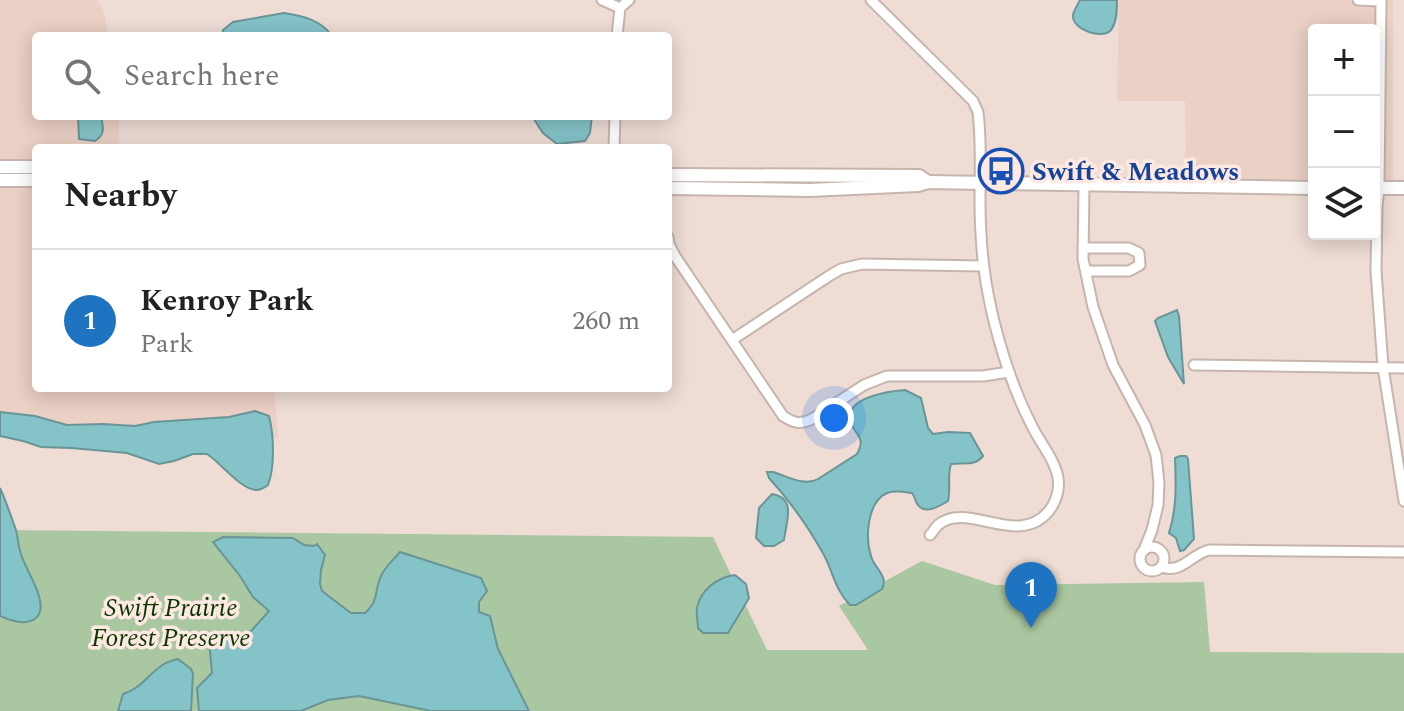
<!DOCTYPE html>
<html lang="en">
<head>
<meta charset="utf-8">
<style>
  :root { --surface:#fff; --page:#f6f6f6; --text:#222; --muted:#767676; --line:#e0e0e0; --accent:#1f74c2 }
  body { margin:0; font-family:Spectral,serif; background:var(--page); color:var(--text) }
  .controls { position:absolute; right:24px; top:24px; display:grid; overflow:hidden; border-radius:8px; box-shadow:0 4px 20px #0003 }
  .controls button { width:72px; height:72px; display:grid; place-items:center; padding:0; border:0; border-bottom:2px solid var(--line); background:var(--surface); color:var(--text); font:40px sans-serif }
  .you { position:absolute; left:834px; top:418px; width:28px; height:28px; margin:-20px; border:6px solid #fff; border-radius:50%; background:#1a73e8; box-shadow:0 0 0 12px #1a73e833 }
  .badge { display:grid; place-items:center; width:52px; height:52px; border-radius:50%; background:var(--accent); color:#fff; font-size:26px; font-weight:700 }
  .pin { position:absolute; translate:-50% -66px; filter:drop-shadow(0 2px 4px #0008) }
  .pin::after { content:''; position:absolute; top:42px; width:28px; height:24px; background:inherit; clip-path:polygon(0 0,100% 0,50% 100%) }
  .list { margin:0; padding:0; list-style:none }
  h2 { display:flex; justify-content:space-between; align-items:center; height:104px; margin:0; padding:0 32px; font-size:34px }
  h2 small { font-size:26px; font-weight:400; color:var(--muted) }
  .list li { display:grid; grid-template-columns:52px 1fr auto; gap:24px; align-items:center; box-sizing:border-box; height:144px; padding:0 32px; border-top:2px solid var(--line) }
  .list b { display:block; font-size:30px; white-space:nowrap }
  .list p { margin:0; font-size:26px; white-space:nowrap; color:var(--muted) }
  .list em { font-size:26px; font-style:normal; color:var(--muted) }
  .icon { flex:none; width:44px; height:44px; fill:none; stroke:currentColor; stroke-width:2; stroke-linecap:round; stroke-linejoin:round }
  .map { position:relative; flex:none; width:1404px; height:711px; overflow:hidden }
  .search { position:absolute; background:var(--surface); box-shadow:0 4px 20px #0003; left:32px; top:32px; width:640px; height:88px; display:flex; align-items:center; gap:20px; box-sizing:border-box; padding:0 28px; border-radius:8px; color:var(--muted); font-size:30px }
  .panel { position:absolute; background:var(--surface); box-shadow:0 4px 20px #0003; left:32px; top:144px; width:640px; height:248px; border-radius:8px }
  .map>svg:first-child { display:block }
  .built { fill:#ead0c5 }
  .green { fill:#a9c7a0 }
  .water { fill:#84c3c8; stroke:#6a9597; stroke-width:2 }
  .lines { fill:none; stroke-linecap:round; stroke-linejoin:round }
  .street-casing { stroke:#c6b5ad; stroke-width:13 }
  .secondary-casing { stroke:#c6b5ad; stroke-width:16 }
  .street { stroke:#fff; stroke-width:9 }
  .secondary { stroke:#fff; stroke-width:12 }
  .labels { text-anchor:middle; stroke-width:7; stroke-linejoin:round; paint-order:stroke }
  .transit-label { font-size:26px; font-weight:bold; fill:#164399; stroke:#fce9e2; text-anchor:start }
  .park-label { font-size:26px; font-style:italic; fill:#0d3600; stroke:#fce9e2 }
</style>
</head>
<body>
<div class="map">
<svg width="1404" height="711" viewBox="0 0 1404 711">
  <rect width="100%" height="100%" fill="#eedcd5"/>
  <!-- built -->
  <g class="built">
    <path d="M0,0H97L104,12L109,36H36V116H118L120,148H36V168L0,167Z"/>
    <path d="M1119,0H1393V184H1374V30H1314V184H1186L1185,101H1117Z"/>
    <path d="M0,175H36V388H274L278,438L0,425Z"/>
  </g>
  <!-- green -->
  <path class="green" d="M0,530L713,537L767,650H868L839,606L922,561L995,585L1204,582L1210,652L1404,653V711H0Z"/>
  <!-- water -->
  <g class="water">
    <path d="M1080,0H1117C1117,9 1117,24 1110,31C1101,39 1074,30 1073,17C1072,12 1078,5 1080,0Z"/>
    <path d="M284,13C303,16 321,20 332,36H222L223,30L233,22Z"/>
    <path d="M78,116H101C103,127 106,134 95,141L79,139Z"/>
    <path d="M532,116H592L590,133L585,141L557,144L543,133Z"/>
    <path d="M1177,310L1179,316L1184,384L1168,357L1155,321L1158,318Z"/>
    <path d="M905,390L921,398L928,428L933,434L948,432L970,433L983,456C974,467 964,462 951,464C947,475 951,489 948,501C940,506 925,515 918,505C915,501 915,497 912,493C905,492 894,490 887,493C867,502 865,538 871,556C874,568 889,576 882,589L856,605H850C835,590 833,572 824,555C809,528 790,501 769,478L767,472H773C787,476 804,487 818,479L857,454C868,435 851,434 850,418C848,397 890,391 905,390Z"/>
    <path d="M255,411L269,416C274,435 275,467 268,485C264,488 261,490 256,490C240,489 220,462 207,454H193L174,461L159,464L127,453L71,448L41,447L23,441L0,436V412L35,416L67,425L103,424L135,426L154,422L229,417Z"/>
    <path d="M1180,456H1186L1188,459L1194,539L1184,550L1180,551L1176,538L1169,533C1177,508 1176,484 1175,458Z"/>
    <path d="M0,488C6,501 11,516 16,530C18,538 18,546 21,554C25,570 51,604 36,618C26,626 11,621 0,616Z"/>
    <path d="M772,494C797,498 786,522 784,540L774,546H764L756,538L759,508Z"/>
    <path d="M223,537L293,538L304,545L314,546L317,544L325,555L321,570L320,584L322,591L351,613H365C379,600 374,594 380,578C383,569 393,560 400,552L481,578L487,591L479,602V612L490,616L498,649L529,711H431L359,696L328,700L301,711H199L197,688L212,673L209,641L251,631L269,611L253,597L240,576L213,542Z"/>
    <path d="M735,575L746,584L749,598L728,633H703L698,628C698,622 696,614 697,608C700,590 718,577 735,575Z"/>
    <path d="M178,659L191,669L193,674L191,711H118L123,694C141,689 149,673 164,664C165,663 176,659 178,659Z"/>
  </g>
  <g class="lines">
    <!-- street casing -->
    <g class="street-casing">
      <g id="street">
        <path d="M602,0L620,8"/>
        <path d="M871,0L973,101L978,112C983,152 978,194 981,234C983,279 993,324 1007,366C1014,387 1023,409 1033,428C1041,444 1055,460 1058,478C1060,489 1056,503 1048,512C1017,548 967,500 938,525C935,528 933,532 930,535"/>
        <path d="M1358,0L1381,1L1379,188L1377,206L1376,271L1383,367L1404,501"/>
        <path d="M617,36L620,8L629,0"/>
        <path d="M614,148L615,116"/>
        <path d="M1084,185L1083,259L1093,307L1113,365L1145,425L1156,455L1159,483L1158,505L1152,530L1144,550"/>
        <path d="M668,237L669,244L675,256L783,416C794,423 800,425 812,419L864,385L887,376H983L1009,372"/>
        <path d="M1083,248H1129L1139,253L1140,265L1129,271H1086"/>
        <path d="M732,340L829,276L841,269L862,264L983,266"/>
        <path d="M1194,365L1404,368"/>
        <circle cx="1152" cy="559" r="12"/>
        <path d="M1161,567C1182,574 1190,555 1209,550L1404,552"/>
      </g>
    </g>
    <!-- secondary casing -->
    <g class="secondary-casing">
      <g id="secondary">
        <path d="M0,167H36"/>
        <path d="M668,175L919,176L928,182"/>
        <path d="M0,180H36"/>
        <path d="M668,188L810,190L918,185L928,182L1314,188"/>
        <path d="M1374,188H1404"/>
      </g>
    </g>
    <!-- street -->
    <use href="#street" class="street"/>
    <!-- secondary -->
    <use href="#secondary" class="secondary"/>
  </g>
  <!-- icons -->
  <defs>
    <g id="bus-ring" transform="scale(2.3)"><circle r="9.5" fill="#fce9e2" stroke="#1a4fb4" stroke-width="1.5"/><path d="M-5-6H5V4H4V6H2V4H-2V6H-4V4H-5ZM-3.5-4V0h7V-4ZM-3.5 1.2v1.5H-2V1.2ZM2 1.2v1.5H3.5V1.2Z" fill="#1a4fb4"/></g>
  </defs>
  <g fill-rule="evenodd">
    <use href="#bus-ring" x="1001" y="171"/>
  </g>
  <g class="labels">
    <!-- transit labels -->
    <g class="transit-label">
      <text x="1032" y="180">Swift &amp; Meadows</text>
    </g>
    <!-- park labels -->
    <g class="park-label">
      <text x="171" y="616">Swift Prairie<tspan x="171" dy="30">Forest Preserve</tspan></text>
    </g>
  </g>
</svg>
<div class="controls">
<button>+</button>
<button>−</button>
<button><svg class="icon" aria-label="layers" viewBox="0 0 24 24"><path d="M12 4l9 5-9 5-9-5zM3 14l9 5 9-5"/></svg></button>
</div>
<div class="you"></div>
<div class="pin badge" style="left:1031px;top:628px">1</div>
<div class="search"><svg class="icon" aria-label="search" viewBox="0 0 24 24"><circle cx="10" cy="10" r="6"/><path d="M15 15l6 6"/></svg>Search here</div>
<section class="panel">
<h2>Nearby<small></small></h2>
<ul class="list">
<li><span class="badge">1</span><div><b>Kenroy Park</b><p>Park</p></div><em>260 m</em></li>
</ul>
</section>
</div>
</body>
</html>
